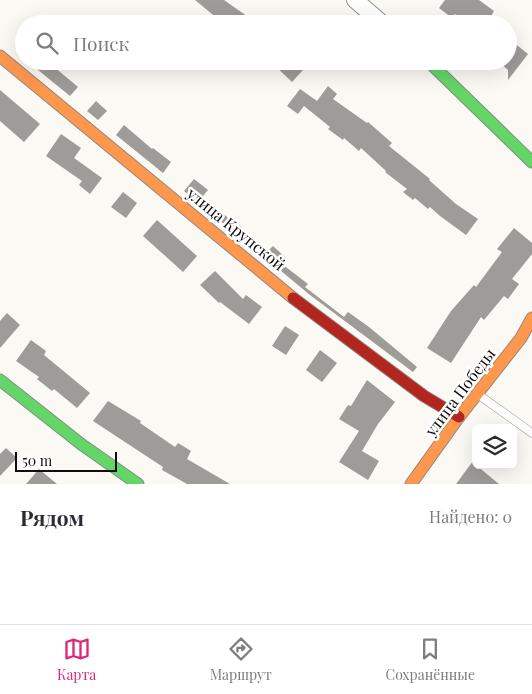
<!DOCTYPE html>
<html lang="ru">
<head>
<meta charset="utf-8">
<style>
  :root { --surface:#fff; --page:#f2f2f3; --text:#2b2b33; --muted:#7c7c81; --line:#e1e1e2; --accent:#db2777 }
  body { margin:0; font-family:"Playfair Display",serif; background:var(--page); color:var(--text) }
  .controls { position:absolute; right:15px; bottom:15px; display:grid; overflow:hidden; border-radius:8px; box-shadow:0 5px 20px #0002 }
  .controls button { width:45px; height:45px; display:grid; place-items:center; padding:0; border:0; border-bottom:1px solid var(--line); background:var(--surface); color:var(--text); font:25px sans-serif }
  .scale { position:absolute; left:15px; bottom:12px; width:102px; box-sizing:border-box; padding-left:5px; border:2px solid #0e0e0e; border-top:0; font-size:14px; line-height:18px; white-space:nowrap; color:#0e0e0e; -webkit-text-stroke:4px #fff; paint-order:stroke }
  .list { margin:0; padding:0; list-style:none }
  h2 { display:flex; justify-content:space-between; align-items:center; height:65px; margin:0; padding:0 20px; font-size:21px }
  h2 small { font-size:16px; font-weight:400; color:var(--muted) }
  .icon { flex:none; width:28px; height:28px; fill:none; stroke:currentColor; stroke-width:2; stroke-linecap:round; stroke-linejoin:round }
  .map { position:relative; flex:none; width:532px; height:484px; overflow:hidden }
  .search { position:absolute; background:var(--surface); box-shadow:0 5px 20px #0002; left:15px; right:15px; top:15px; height:55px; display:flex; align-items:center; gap:12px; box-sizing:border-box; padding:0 18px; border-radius:28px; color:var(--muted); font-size:19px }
  .sheet { height:140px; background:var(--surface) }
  nav { display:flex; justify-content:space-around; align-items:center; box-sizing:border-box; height:70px; border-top:1px solid var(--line); background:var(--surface); font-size:14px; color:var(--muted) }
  nav a { display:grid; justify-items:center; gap:2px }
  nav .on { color:var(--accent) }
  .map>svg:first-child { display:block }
  .building { fill:#9e9c99 }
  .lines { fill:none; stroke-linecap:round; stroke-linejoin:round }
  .lane-casing { stroke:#949492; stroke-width:9 }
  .street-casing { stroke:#949492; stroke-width:18 }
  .fast-casing { stroke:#8b8a88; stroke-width:13 }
  .slow-casing { stroke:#8b8a88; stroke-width:13 }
  .jam-casing { stroke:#8b8a88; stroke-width:13 }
  .lane { stroke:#fefefd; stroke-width:8 }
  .street { stroke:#fefefd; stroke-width:16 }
  .fast { stroke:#63d668; stroke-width:11 }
  .slow { stroke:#ff974d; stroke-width:11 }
  .jam { stroke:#b3261e; stroke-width:11 }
  .labels { text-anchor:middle; stroke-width:5; stroke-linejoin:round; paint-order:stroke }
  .street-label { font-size:16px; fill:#0e0e0e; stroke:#fff }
</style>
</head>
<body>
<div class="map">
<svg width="532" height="484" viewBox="0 0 532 484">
  <rect width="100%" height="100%" fill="#faf9f4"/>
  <!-- building -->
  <g class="building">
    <path d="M195,0H224L258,24H224Z"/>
    <path d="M445,0H479L494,11L491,16L500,24H469L455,14L452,18L439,8Z"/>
    <path d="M508,38L528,54L508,80V70L498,61H508Z"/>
    <path d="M27,61H47L78,87L70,96Z"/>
    <path d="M270,61H296L304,69L292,82Z"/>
    <path d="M328,86L337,94L333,99L367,123L368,122L392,143L389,146L430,179L429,180L456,204L478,219L466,235L440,216L430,207L428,209L415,198L413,200L403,192L407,189L385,172L386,171L361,148L359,151L344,138L343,140L328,129L330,127L304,106L298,114L287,106L300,89L317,101Z"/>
    <path d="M0,90L40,124L24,142L0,121Z"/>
    <path d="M96,101L107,111L98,120L87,111Z"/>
    <path d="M124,125L152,149L153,148L171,162L163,173L116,135Z"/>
    <path d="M61,134L81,148L74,158L102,178L90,194L79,185L82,181L46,156Z"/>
    <path d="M194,179L208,190L198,202L184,191Z"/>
    <path d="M123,192L137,203L126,218L111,207Z"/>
    <path d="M220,212L242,227L237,234L216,218Z"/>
    <path d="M157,220L197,256L183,272L143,236Z"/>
    <path d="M514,228L532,243V254L512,279L519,284L508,299L504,296L484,320L481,317L451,363L427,348L451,311L474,285L476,287L502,252L497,249Z"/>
    <path d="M273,246L287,259L282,264L308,284L305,287L344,317L348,312L369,327L417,367L413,372L310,295L263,256Z"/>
    <path d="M215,271L243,299L246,295L262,307L249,324L220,302L219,303L200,285Z"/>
    <path d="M7,313L20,325L0,348V321Z"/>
    <path d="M285,326L299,335L286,355L272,346Z"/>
    <path d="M31,340L46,351L44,355L90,393L77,408L54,389L52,391L37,379L39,377L16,361Z"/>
    <path d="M320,350L337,363L322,382L306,370Z"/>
    <path d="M367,380L395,402L378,424L362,451L379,461L368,480L339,462L359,431L339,419L348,405L351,406Z"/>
    <path d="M108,401L141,421L140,423L175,447L178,443L191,451L187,459L230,484H187L162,470L163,467L93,421Z"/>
    <path d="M6,448L17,458L0,476V454Z"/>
    <path d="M473,461L476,465L499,484H456Z"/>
    <path d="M39,469L57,484H26Z"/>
  </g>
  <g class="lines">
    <!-- lane casing -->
    <g class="lane-casing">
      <path id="lane" d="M479,395L532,433"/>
    </g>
    <!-- street casing -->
    <g class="street-casing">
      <path id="street" d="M355,0L383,24"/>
    </g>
    <!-- fast casing -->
    <g class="fast-casing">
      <g id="fast">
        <path d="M428,61L532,162"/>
        <path d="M0,380L81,444L138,484"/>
      </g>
    </g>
    <!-- slow casing -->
    <g class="slow-casing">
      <g id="slow">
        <path d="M0,56L293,298"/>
        <path d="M411,484L459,417L521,338L532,318"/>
      </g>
    </g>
    <!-- jam casing -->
    <g class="jam-casing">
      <path id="jam" d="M293,298L424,396L459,417"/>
    </g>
    <!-- lane -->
    <use href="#lane" class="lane"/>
    <!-- street -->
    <use href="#street" class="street"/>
    <!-- fast -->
    <use href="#fast" class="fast"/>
    <!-- slow -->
    <use href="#slow" class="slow"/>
    <!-- jam -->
    <use href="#jam" class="jam"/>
  </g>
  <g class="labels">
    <!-- street labels -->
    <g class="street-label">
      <text transform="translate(236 229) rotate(39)" y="6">улица Крупской</text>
      <text transform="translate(460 392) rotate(-53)" y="6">улица Победы</text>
    </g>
  </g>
</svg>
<div class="controls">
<button><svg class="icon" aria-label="layers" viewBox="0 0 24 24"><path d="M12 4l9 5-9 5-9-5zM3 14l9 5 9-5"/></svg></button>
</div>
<div class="scale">50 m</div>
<div class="search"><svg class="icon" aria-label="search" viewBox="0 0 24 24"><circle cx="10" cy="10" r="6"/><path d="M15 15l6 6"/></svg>Поиск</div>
</div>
<section class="sheet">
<h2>Рядом<small>Найдено: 0</small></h2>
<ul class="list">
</ul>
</section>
<nav>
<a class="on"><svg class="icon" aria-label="map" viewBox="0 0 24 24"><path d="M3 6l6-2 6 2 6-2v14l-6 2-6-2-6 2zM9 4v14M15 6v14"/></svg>Карта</a>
<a><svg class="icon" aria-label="directions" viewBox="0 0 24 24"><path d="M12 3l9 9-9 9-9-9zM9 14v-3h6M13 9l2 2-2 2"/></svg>Маршрут</a>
<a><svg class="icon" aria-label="saved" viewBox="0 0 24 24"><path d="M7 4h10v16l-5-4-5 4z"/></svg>Сохранённые</a>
</nav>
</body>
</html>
